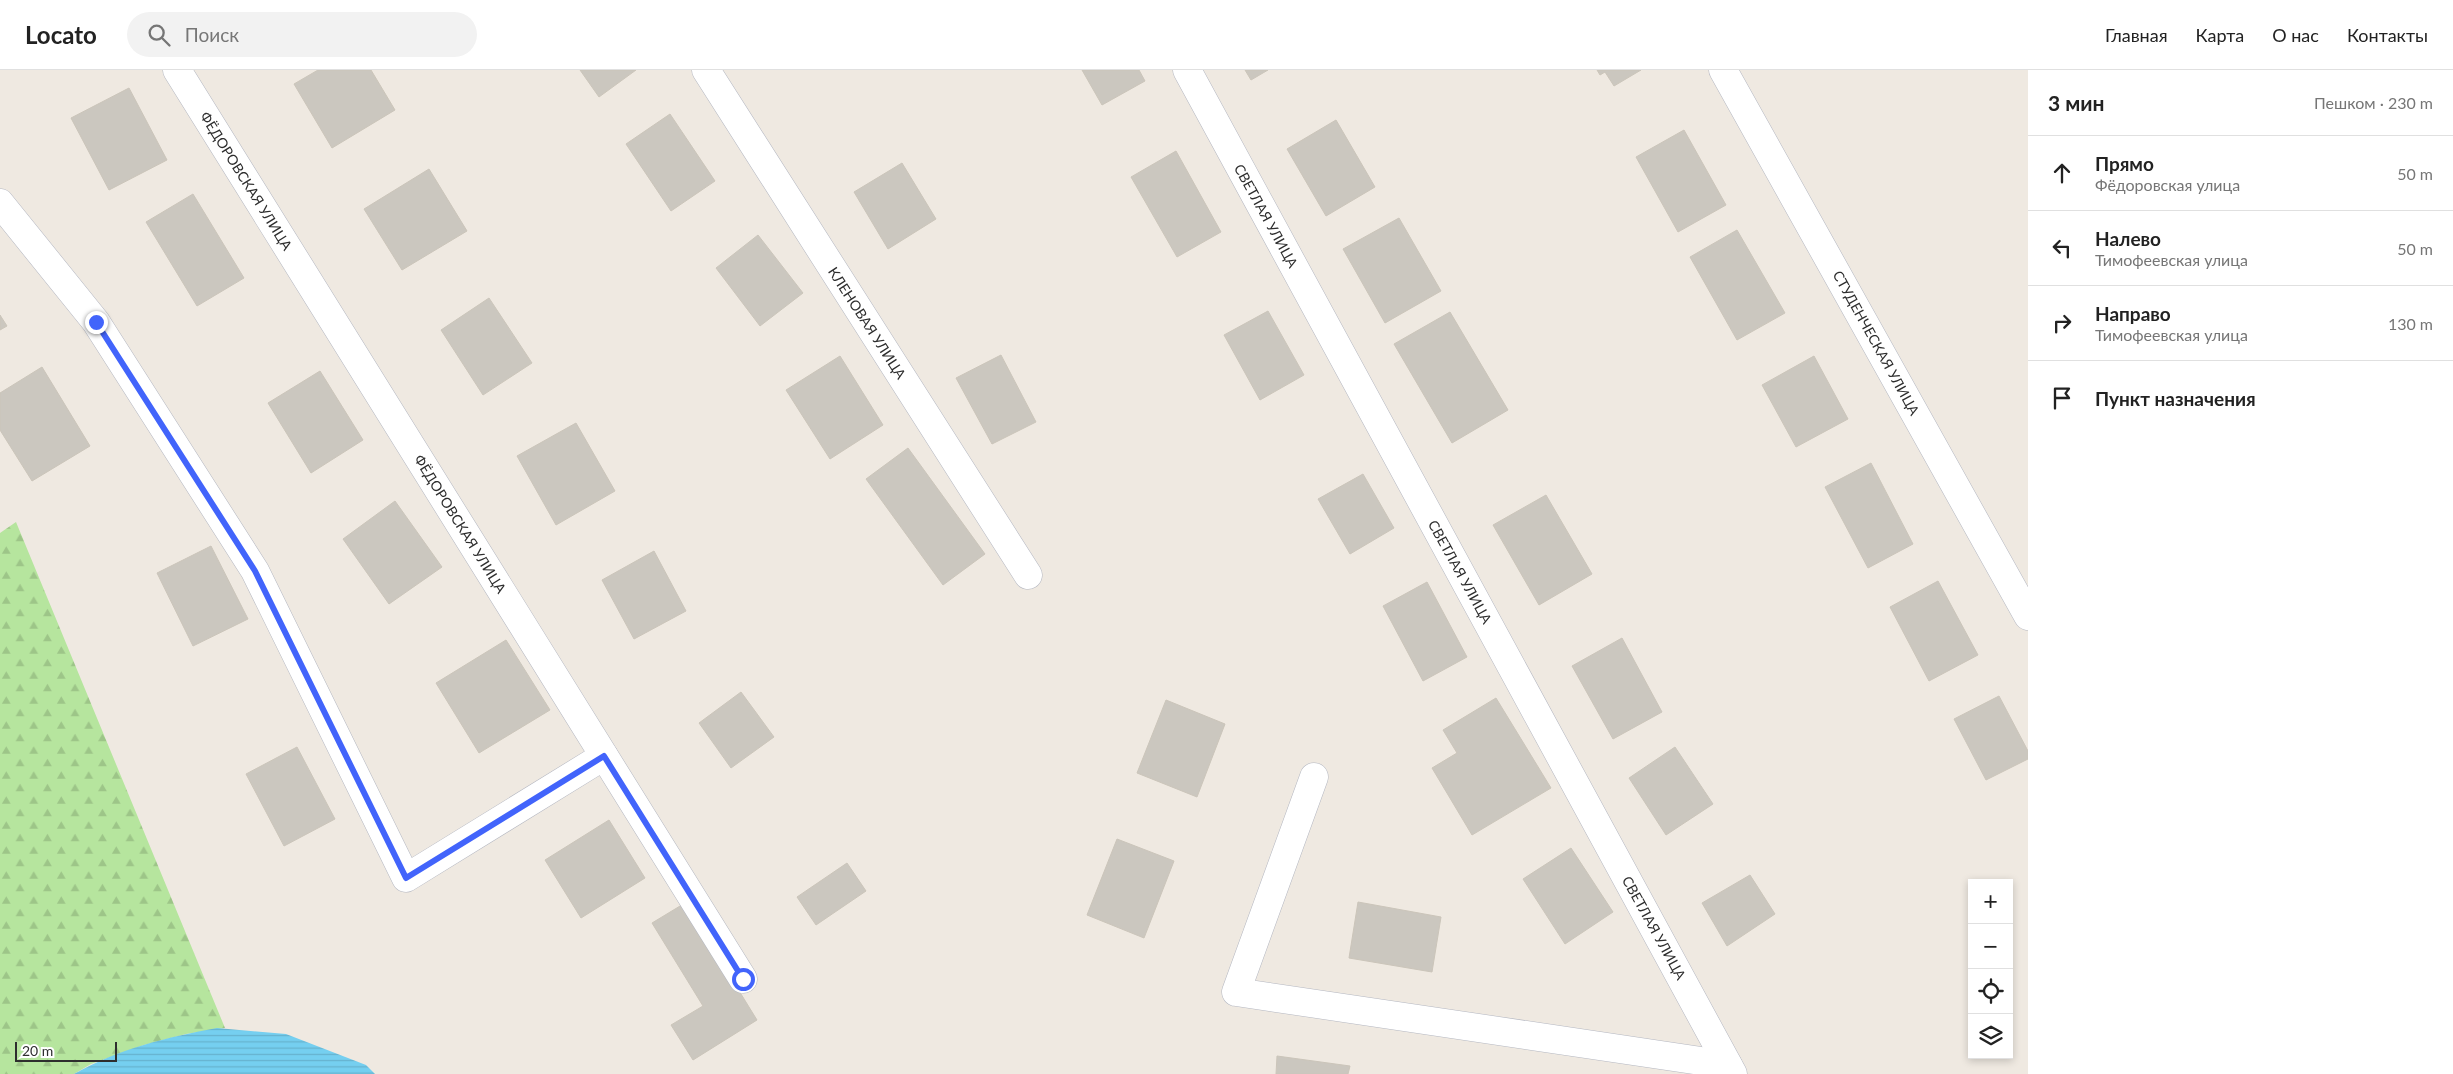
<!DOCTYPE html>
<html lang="ru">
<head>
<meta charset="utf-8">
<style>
  :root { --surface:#fff; --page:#f2f2f2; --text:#222; --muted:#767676; --line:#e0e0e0 }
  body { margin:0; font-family:Lato,sans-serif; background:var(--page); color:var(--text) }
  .controls { position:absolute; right:15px; bottom:15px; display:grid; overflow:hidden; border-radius:0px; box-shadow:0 2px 8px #0003 }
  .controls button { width:45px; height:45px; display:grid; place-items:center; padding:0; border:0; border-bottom:1px solid var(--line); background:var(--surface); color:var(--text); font:25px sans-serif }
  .scale { position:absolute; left:15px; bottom:12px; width:102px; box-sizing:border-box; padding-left:5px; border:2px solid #2e2e2e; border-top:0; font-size:14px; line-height:18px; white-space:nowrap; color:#2e2e2e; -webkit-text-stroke:4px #fff; paint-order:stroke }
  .stop { position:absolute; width:15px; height:15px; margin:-11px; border:4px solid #4264fb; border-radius:50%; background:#fff }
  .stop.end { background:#4264fb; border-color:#fff; box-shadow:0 1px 5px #0008 }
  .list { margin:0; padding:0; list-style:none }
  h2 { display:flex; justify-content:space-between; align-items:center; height:65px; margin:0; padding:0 20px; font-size:21px }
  h2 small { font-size:16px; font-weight:400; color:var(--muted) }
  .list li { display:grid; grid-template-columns:32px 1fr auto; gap:15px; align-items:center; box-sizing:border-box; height:75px; padding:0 20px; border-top:1px solid var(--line) }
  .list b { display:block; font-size:19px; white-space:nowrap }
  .list p { margin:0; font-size:16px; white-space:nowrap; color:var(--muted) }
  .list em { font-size:16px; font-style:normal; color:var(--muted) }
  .icon { flex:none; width:28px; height:28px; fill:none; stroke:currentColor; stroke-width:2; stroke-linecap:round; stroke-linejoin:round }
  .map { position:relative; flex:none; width:2028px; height:1004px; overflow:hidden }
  header { display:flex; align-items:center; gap:30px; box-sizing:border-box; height:70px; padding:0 25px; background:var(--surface); border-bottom:1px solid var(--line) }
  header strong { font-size:24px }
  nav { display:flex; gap:28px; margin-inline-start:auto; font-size:18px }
  .search { width:350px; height:45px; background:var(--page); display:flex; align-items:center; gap:12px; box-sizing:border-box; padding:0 18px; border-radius:28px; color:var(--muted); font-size:19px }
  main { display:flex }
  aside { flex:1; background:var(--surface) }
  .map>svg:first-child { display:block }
  .forest { fill:url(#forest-firs) }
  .water { fill:url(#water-rules) }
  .building { fill:#cbc7bf; stroke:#cbc5ba }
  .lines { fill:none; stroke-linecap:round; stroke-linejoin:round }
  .minor-casing { stroke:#b4b7c1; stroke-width:29 }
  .minor { stroke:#fff; stroke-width:28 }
  .route { stroke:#4264fb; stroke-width:6 }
  .labels { text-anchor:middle; stroke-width:4; stroke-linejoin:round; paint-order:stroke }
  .street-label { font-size:14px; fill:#2e2e2e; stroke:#fff }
</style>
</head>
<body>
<header>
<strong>Locato</strong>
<div class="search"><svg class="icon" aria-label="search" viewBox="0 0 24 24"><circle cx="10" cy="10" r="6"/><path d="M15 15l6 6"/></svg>Поиск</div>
<nav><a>Главная</a><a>Карта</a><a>О нас</a><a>Контакты</a></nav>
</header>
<main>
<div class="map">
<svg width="2028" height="1004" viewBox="0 0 2028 1004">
  <defs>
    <pattern id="forest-firs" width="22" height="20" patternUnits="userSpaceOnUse" patternTransform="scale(1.25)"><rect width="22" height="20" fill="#b6e59e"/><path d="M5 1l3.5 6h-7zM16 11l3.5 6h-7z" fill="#9dc588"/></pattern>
    <pattern id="water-rules" width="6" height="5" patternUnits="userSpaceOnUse" patternTransform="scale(1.25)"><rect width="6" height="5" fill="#75cff0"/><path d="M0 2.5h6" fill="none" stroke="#66b2ce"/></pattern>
  </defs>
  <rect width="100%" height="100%" fill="#efe9e1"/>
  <!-- forest -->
  <path class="forest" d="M16,452L225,958L186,964L144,975L91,994L74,1004H0V463Z"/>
  <!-- water -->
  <path class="water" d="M217,958L286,964L366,995L375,1004H74C118,979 168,967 217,958Z"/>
  <!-- building -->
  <g class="building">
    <path d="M318,0H371L395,40L332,78L294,14Z"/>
    <path d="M580,0H636L599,27Z"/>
    <path d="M1082,0H1139L1145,11L1102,35Z"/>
    <path d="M1245,0H1268L1251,10Z"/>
    <path d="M1597,0H1641L1614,16L1605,2L1600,5Z"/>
    <path d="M129,18L167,90L109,120L71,48Z"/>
    <path d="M670,44L715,111L671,141L626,74Z"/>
    <path d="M1336,50L1375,117L1326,146L1287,79Z"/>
    <path d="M1684,60L1726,135L1678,162L1636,87Z"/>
    <path d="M1176,81L1221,162L1177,187L1131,107Z"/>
    <path d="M902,93L936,149L888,179L854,122Z"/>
    <path d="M429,99L467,161L402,200L364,139Z"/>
    <path d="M193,124L244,208L197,236L146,152Z"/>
    <path d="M1399,148L1441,221L1385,253L1343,179Z"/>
    <path d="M1737,160L1785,243L1737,270L1690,187Z"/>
    <path d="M758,165L803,223L760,256L716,198Z"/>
    <path d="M489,228L532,293L483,325L441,260Z"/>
    <path d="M1268,241L1304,305L1260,330L1224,265Z"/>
    <path d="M1450,242L1508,340L1452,373L1394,274Z"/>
    <path d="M0,245L7,256L0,260Z"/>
    <path d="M1001,285L1036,352L992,374L956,308Z"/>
    <path d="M840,286L883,355L830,389L786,320Z"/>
    <path d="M1814,286L1848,349L1796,377L1762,315Z"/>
    <path d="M42,297L90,376L32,411L0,360V323Z"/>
    <path d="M320,301L363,370L311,403L268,333Z"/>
    <path d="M576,353L615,421L556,455L517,386Z"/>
    <path d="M908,378L985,484L943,515L866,409Z"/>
    <path d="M1871,393L1913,474L1868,498L1825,417Z"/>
    <path d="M1363,404L1394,458L1350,484L1318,429Z"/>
    <path d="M1546,425L1592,504L1539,535L1493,455Z"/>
    <path d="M395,431L442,497L389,534L343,469Z"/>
    <path d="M211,476L248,549L193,576L157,503Z"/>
    <path d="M654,481L686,541L634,569L602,510Z"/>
    <path d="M1938,511L1978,585L1929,611L1890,537Z"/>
    <path d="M1427,512L1467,587L1423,611L1383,536Z"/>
    <path d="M1622,568L1662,642L1613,669L1572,596Z"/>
    <path d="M506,570L550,640L479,683L436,613Z"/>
    <path d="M741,622L774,667L731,698L699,653Z"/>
    <path d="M1999,626L2028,681V689L1986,710L1954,649Z"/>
    <path d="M1496,628L1551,718L1472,765L1432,698L1457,683L1443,660Z"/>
    <path d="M1166,630L1225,654L1197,727L1137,703Z"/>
    <path d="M297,677L335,749L284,776L246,704Z"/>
    <path d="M1675,677L1713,734L1666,765L1629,708Z"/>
    <path d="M609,750L645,808L581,848L545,790Z"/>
    <path d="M1117,769L1174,791L1144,868L1087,845Z"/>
    <path d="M1571,778L1613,842L1565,874L1523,809Z"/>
    <path d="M847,793L866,821L816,855L797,827Z"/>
    <path d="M1750,805L1775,844L1727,876L1702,833Z"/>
    <path d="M1358,832L1441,847L1432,902L1349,888Z"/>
    <path d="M685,833L757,950L693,990L671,955L703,936L652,853Z"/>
    <path d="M1277,986L1350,996L1348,1004H1276Z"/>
  </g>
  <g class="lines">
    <!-- minor casing -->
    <g class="minor-casing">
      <g id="minor">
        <path d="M177,0L743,909"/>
        <path d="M706,0L1028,505"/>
        <path d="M1187,0L1733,1004"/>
        <path d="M1723,0L2028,546"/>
        <path d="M0,133L96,252L255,501L406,808L604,686"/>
        <path d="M1314,707L1236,922L1728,995"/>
      </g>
    </g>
    <!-- minor -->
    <use href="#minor" class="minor"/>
  </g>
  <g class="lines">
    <!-- route -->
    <path class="route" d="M96,252L255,501L406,808L604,686L743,909"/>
  </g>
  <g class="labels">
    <!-- street labels -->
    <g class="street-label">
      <text transform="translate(246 111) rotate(58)" y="5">ФЁДОРОВСКАЯ УЛИЦА</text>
      <text transform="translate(1266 146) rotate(61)" y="5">СВЕТЛАЯ УЛИЦА</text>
      <text transform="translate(867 253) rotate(57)" y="5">КЛЕНОВАЯ УЛИЦА</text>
      <text transform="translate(1876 273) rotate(61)" y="5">СТУДЕНЧЕСКАЯ УЛИЦА</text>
      <text transform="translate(460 454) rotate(58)" y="5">ФЁДОРОВСКАЯ УЛИЦА</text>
      <text transform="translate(1460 502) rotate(61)" y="5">СВЕТЛАЯ УЛИЦА</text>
      <text transform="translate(1654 858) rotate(61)" y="5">СВЕТЛАЯ УЛИЦА</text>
    </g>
  </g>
</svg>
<div class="controls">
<button>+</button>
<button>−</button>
<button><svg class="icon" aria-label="locate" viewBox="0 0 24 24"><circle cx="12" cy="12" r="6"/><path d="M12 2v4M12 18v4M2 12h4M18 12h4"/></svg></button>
<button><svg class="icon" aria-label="layers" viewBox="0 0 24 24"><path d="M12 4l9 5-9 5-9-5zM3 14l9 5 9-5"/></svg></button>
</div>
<div class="scale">20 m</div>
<div class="stop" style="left:743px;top:909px"></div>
<div class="stop end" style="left:96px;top:252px"></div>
</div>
<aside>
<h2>3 мин<small>Пешком · 230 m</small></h2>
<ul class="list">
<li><svg class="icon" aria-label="ahead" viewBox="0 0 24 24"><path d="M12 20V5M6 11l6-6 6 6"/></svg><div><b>Прямо</b><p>Фёдоровская улица</p></div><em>50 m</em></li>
<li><svg class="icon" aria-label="left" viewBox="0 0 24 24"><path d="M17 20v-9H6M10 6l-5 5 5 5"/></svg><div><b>Налево</b><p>Тимофеевская улица</p></div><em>50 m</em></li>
<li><svg class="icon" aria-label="right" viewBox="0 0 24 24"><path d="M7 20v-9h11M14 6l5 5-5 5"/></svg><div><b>Направо</b><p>Тимофеевская улица</p></div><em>130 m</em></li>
<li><svg class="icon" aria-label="arrive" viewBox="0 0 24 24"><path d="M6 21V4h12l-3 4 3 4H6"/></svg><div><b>Пункт назначения</b></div></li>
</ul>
</aside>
</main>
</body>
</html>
